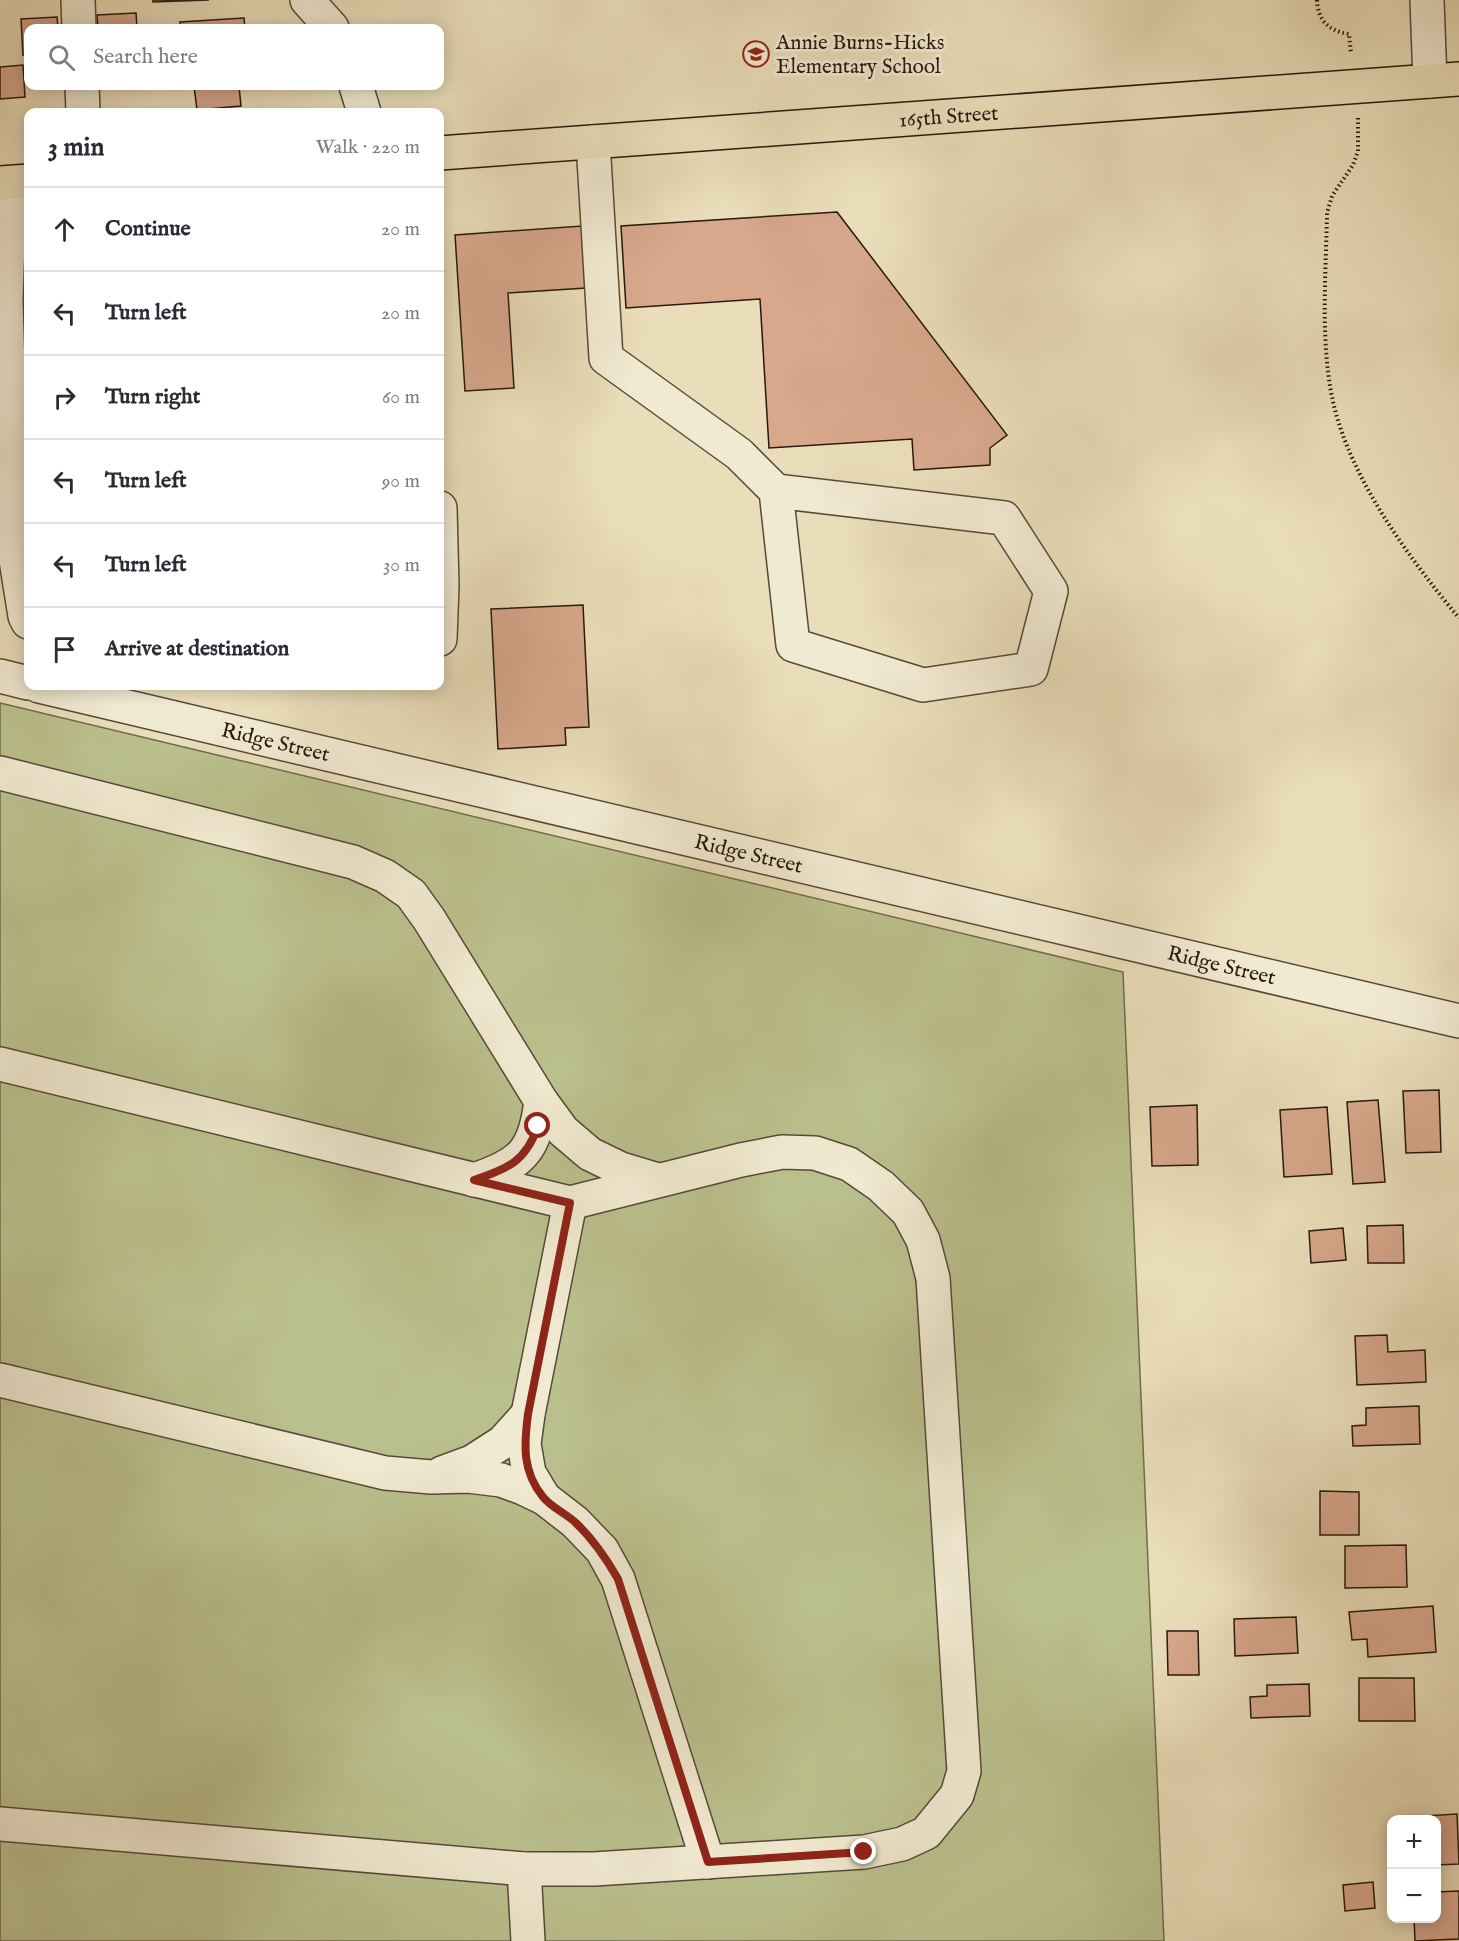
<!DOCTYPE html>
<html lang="en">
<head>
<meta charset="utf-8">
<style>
  :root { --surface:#fff; --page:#f7f7f7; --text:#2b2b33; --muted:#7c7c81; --line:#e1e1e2 }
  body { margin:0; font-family:"IM FELL English",serif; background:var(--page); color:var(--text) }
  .controls { position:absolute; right:18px; bottom:18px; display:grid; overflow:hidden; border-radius:12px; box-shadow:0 3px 15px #0003 }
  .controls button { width:54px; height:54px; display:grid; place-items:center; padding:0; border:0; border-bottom:2px solid var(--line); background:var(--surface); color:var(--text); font:30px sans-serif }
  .stop { position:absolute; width:18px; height:18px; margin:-14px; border:4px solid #8f2418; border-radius:50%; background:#fff }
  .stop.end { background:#8f2418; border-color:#fff; box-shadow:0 2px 6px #0008 }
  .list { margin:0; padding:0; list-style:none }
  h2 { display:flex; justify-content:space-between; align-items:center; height:78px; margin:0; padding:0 24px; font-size:26px }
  h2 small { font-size:20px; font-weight:400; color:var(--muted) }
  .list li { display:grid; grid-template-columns:39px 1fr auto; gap:18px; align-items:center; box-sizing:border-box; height:84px; padding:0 24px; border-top:2px solid var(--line) }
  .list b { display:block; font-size:22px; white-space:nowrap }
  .list em { font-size:20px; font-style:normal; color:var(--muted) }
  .icon { flex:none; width:33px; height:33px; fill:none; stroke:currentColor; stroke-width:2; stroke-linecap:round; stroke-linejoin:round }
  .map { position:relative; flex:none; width:1459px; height:1941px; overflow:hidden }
  .search { position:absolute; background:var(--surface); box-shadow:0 3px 15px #0003; left:24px; top:24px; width:420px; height:66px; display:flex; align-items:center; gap:15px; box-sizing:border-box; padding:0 21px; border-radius:12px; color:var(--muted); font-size:22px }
  .panel { position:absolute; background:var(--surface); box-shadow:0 3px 15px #0003; left:24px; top:108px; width:420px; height:582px; border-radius:12px }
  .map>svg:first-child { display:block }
  .green { fill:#bac08d; stroke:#706c4e; stroke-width:1.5 }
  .building { fill:#d8a78c; stroke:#27170e; stroke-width:1.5 }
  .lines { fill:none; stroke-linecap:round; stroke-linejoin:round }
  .minor-casing { stroke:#584939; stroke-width:36 }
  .major-casing { stroke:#27170e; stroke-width:36 }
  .path { stroke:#27170e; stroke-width:4; stroke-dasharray:1.5 3; stroke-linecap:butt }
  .minor { stroke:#f1ead2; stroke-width:33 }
  .major { stroke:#eadeba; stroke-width:33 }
  .route { stroke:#8f2418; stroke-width:8 }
  .labels { text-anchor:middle; stroke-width:6; stroke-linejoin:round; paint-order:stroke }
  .poi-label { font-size:21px; fill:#27170e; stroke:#f1ead2; text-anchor:start }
  .street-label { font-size:21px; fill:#27170e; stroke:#f1ead2 }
</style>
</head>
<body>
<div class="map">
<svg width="1459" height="1941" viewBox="0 0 1459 1941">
  <rect width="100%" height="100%" fill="#eadeba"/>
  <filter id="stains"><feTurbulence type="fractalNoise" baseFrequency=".00333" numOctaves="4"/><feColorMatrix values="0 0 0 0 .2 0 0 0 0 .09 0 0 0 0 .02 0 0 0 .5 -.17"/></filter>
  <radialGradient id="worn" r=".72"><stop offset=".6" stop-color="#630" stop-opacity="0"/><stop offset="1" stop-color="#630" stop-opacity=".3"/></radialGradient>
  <!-- green -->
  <path class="green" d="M0,703L1123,972L1164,1941H0Z"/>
  <!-- building -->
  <g class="building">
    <path d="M153,0H209L153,2Z"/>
    <path d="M136,13L137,28H98L97,15Z"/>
    <path d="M57,17L58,28H28V54L23,55L21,19Z"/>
    <path d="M244,18L245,28H181L180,22Z"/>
    <path d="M23,65L25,97L0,99V67Z"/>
    <path d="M194,86H239L241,106L197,110Z"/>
    <path d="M837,212L1007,435L990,448V465L914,470L912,439L769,448L760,299L626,308L621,226Z"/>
    <path d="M582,226L586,288L508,293L514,388L465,391L455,235Z"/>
    <path d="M20,296H28V411Z"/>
    <path d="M583,605L589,727L565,728L566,745L498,749L491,609Z"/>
    <path d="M1439,1090L1441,1152L1406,1153L1403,1091Z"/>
    <path d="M1378,1100L1385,1182L1353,1184L1347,1102Z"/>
    <path d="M1197,1105L1198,1165L1152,1166L1150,1107Z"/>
    <path d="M1327,1107L1332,1174L1284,1177L1280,1110Z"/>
    <path d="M1403,1225L1404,1263H1368L1367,1226Z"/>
    <path d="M1343,1228L1346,1260L1311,1263L1309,1231Z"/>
    <path d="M1387,1335L1388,1352L1425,1350L1426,1382L1357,1385L1355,1336Z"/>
    <path d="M1419,1406L1420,1444L1353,1446L1352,1426L1366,1425V1408Z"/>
    <path d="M1320,1491L1359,1492V1535H1320Z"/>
    <path d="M1406,1545L1407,1587L1345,1588V1546Z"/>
    <path d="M1433,1606L1436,1652L1368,1657L1367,1639L1352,1640L1349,1612Z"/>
    <path d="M1296,1617L1298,1653L1235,1656L1234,1619Z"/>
    <path d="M1167,1631H1198L1199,1675H1168Z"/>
    <path d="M1359,1678H1414L1415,1721H1359Z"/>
    <path d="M1309,1684L1310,1716L1251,1718L1250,1697L1267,1696V1685Z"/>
    <path d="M1457,1814L1459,1864L1436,1865V1820H1408V1817Z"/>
    <path d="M1373,1882L1375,1908L1345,1911L1343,1885Z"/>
    <path d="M1459,1891V1939L1415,1941L1414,1918H1436V1892Z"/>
  </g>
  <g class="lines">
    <!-- minor casing -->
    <g class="minor-casing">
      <g id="minor">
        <path d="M78,0L79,28"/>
        <path d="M307,0L332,28"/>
        <path d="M1427,0L1430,81"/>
        <path d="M82,86L83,112"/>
        <path d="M356,86L364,112"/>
        <path d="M593,142L606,358L739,454L776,491L793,645L923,685L1031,669L1051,591L1004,518L776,491"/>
        <path d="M10,183L6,300L13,541L25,616L28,622"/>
        <path d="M440,508L442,586L440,639"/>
        <path d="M0,676L28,683"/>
        <path id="s1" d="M39,686L1459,1021"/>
        <path d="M0,773L353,862L385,876L411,894L429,919L541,1101L563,1131L590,1154L621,1169L658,1180"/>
        <path d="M0,1064L570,1203L741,1160L782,1152L815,1153L849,1164L881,1186L908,1212L923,1240L933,1278L964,1771L957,1795L926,1833L902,1844L864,1852L594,1869H524L0,1824"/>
        <path d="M474,1180C522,1164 535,1151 541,1101"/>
        <path d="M0,1380L385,1473L431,1477L468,1476L501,1480L523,1488L544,1498L575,1522L602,1550L618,1579L708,1862"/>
        <path d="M442,1473L472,1462L503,1442L528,1414"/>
        <path d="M544,1498L529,1473L524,1444L528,1414L570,1203"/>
        <path d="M524,1869L528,1941"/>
      </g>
    </g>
    <!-- major casing -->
    <g class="major-casing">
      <g id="major">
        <path id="s2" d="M440,153L1459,79"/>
        <path d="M0,183L28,181"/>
      </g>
    </g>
    <!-- path -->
    <g class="path">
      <path d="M1317,0C1318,21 1329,31 1349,34L1351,53"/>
      <path d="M1358,118V151L1353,165L1332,196L1327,213C1326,271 1321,329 1330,386C1343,470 1406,554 1459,618"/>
    </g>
    <!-- minor -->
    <use href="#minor" class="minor"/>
    <!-- major -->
    <use href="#major" class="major"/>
  </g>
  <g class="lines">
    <!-- route -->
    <path class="route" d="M538,1126C526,1161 508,1169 474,1180L570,1203L528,1414C524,1445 522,1471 543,1497C552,1508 567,1514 576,1523C594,1540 606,1558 618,1579L708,1862L864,1852"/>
  </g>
  <!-- icons -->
  <defs>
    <g id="school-ring" transform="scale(1.35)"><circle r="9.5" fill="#f1ead2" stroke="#8f2418" stroke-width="1.5"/><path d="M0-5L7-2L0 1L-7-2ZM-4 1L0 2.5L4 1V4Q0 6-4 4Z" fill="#8f2418"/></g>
  </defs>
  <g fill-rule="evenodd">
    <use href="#school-ring" x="756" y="54"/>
  </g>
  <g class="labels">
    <!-- poi labels -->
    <g class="poi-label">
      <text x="776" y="49">Annie Burns-Hicks<tspan x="776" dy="24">Elementary School</tspan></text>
    </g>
    <!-- street labels -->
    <g class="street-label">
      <text dy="7" stroke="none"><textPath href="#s2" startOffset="510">165th Street</textPath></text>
      <text dy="7" stroke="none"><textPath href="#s1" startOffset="243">Ridge Street</textPath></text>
      <text dy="7" stroke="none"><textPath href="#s1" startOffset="729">Ridge Street</textPath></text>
      <text dy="7" stroke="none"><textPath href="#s1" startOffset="1215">Ridge Street</textPath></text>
    </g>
  </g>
  <rect width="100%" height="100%" filter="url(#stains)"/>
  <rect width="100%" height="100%" fill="url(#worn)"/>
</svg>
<div class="controls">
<button>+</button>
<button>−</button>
</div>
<div class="stop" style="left:538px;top:1126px"></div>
<div class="stop end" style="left:864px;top:1852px"></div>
<div class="search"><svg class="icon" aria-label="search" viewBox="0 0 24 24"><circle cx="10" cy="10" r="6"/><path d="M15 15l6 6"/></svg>Search here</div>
<section class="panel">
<h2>3 min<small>Walk · 220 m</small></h2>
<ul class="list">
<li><svg class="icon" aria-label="ahead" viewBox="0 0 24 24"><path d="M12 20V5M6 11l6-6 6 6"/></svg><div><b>Continue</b></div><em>20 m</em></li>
<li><svg class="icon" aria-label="left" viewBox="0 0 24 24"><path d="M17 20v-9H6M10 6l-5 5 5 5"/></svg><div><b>Turn left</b></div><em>20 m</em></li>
<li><svg class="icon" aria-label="right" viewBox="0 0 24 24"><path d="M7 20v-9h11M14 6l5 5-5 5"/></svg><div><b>Turn right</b></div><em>60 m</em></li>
<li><svg class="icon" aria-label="left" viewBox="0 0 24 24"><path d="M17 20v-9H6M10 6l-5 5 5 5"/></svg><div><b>Turn left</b></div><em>90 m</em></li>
<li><svg class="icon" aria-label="left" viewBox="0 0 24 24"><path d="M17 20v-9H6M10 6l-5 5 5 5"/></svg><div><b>Turn left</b></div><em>30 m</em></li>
<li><svg class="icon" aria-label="arrive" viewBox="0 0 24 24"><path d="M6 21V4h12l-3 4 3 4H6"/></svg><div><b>Arrive at destination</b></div></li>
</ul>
</section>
</div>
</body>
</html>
